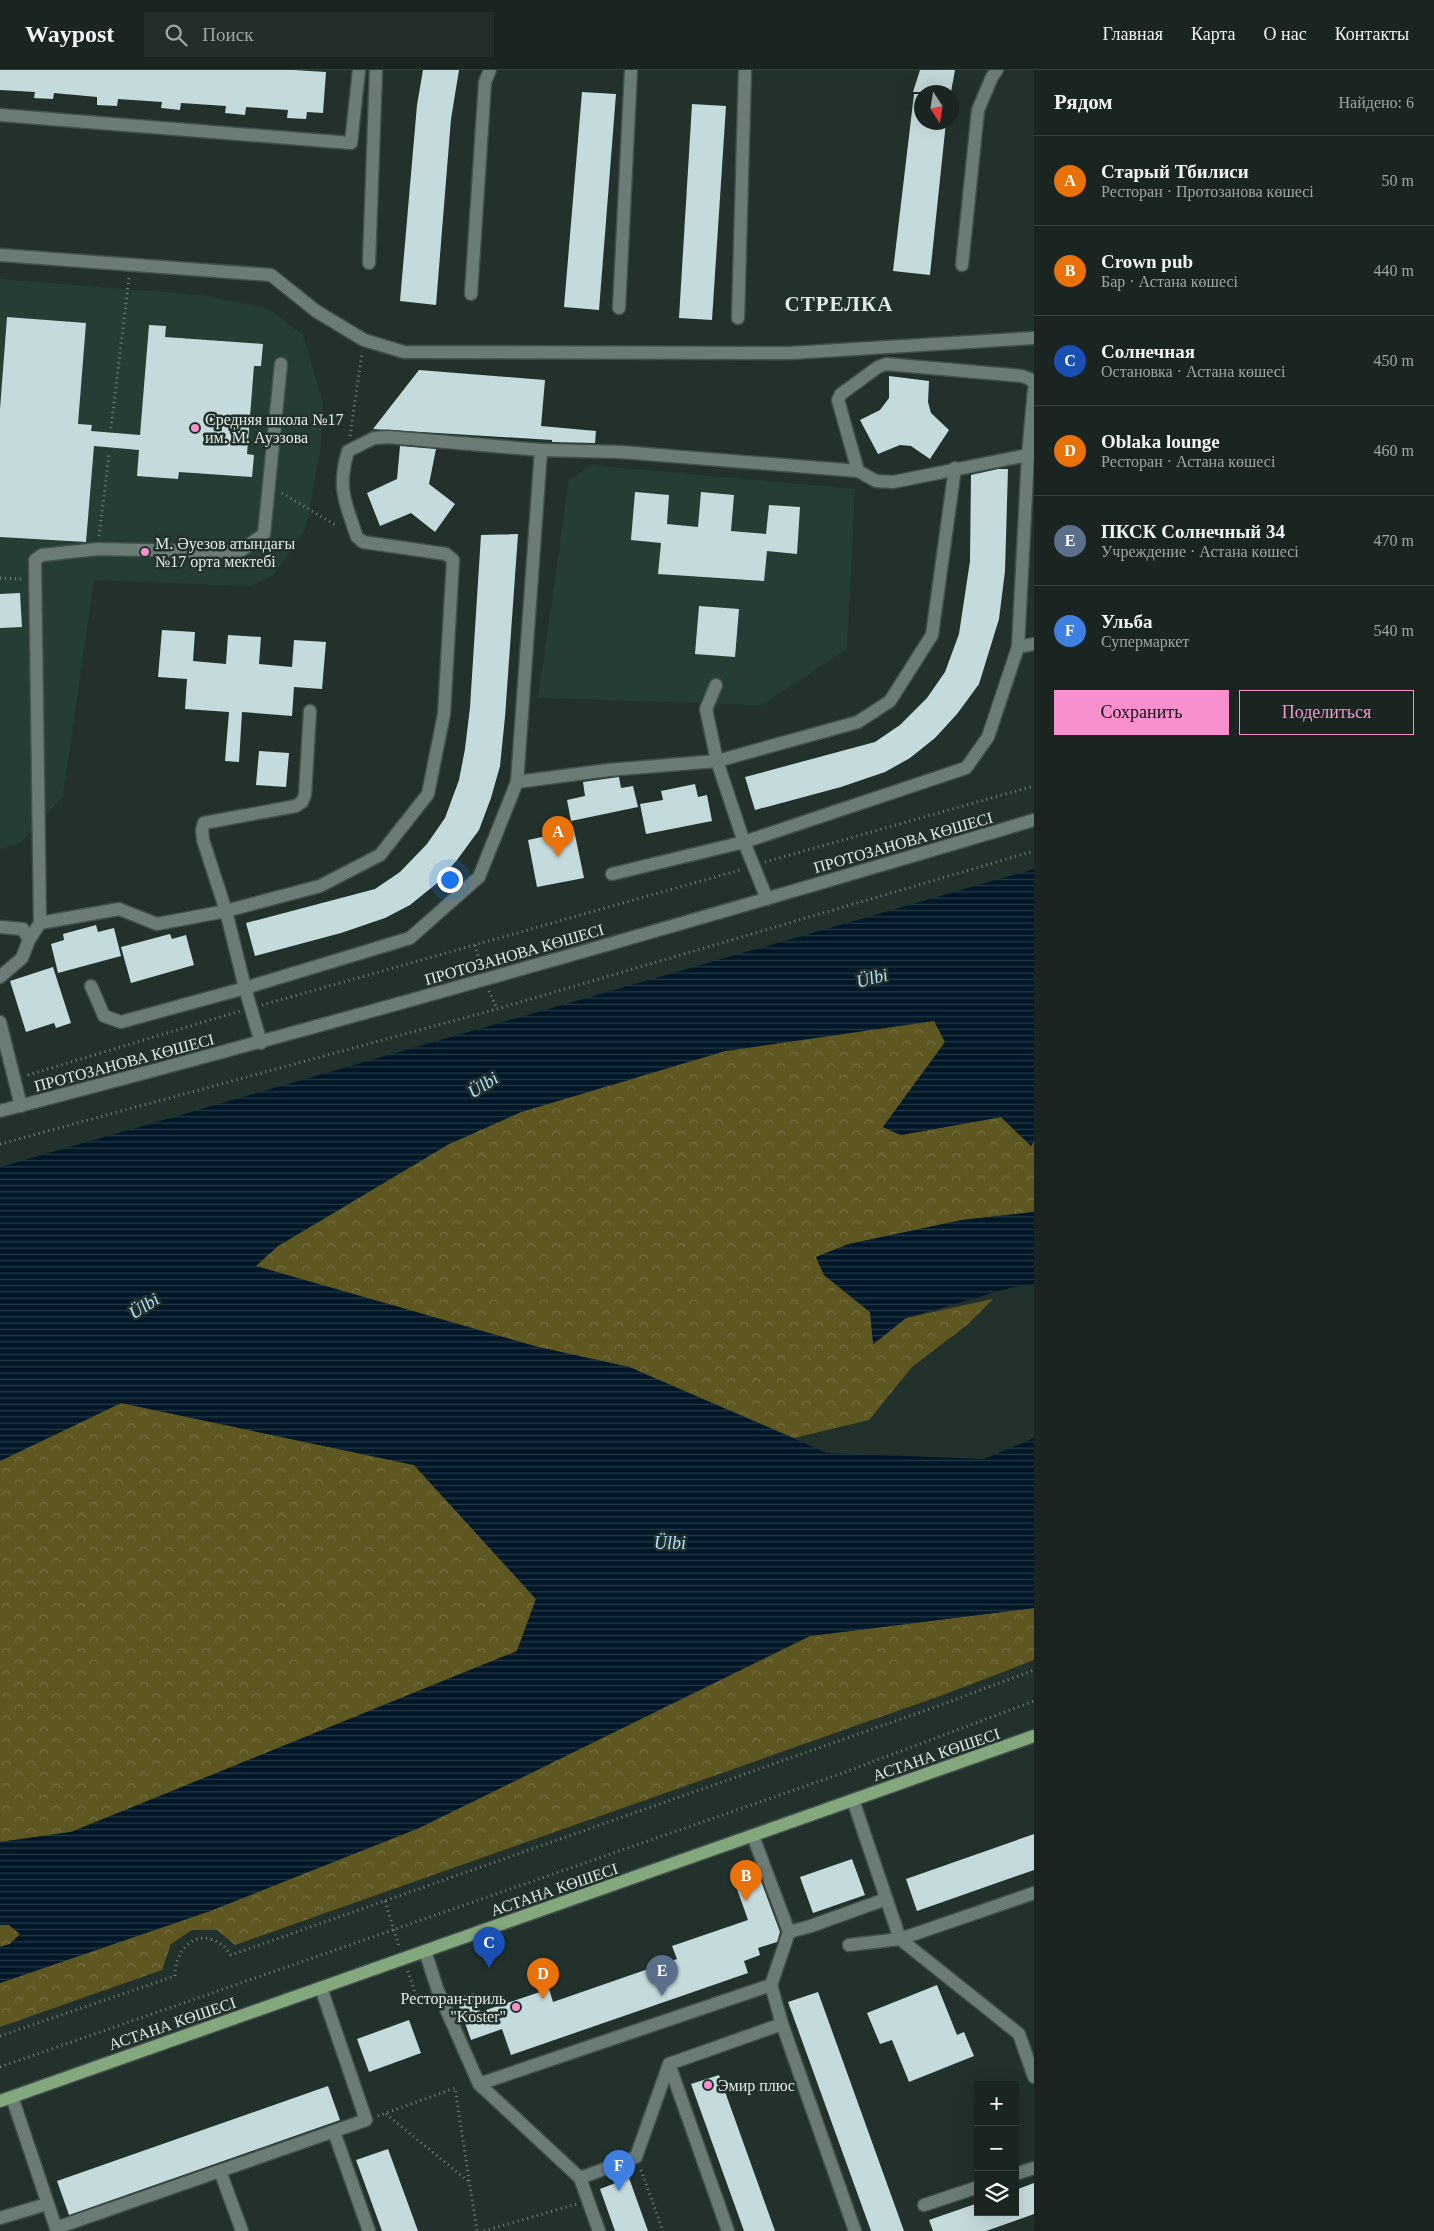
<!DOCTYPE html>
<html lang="ru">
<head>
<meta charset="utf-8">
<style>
  :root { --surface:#1a2521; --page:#232d2a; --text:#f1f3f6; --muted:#9fa5a5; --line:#38423f; --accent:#f790cd }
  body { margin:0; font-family:Georgia,serif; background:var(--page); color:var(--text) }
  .controls { position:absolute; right:15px; bottom:15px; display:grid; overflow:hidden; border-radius:0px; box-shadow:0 5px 20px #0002 }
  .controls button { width:45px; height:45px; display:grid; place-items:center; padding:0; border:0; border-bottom:1px solid var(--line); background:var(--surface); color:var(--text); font:25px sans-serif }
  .compass { position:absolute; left:914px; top:15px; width:45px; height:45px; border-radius:50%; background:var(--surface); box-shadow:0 5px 20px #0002; rotate:168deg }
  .you { position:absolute; left:449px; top:809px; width:18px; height:18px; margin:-12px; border:4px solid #fff; border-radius:50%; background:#1a73e8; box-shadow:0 0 0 8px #1a73e833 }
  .badge { display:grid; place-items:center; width:32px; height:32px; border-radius:50%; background:var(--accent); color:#fff; font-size:16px; font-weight:700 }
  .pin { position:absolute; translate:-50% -41px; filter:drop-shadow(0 1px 2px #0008) }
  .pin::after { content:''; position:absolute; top:26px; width:18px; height:15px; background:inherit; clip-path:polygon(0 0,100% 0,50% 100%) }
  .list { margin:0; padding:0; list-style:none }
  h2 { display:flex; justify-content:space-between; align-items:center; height:65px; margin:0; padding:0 20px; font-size:21px }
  h2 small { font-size:16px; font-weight:400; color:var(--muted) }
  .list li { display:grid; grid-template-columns:32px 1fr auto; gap:15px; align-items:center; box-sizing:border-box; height:90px; padding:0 20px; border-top:1px solid var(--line) }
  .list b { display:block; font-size:19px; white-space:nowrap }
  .list p { margin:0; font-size:16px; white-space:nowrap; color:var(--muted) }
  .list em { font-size:16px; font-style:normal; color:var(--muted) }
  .actions { display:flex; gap:10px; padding:15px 20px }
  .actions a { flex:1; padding:11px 0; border:1px solid var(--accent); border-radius:0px; text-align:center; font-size:18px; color:var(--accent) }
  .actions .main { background:var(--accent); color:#111 }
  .icon { flex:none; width:28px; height:28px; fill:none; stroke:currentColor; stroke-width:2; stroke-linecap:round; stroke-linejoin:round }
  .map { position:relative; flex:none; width:1034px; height:2161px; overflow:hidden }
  header { display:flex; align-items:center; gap:30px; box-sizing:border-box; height:70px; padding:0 25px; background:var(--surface); border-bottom:1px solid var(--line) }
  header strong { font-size:24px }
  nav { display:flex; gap:28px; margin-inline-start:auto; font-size:18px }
  .search { width:350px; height:45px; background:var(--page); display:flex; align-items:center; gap:12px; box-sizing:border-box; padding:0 18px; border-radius:0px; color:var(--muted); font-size:19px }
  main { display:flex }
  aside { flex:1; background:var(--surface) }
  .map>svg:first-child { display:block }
  .built { fill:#263d35 }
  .forest { fill:url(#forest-crowns) }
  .water { fill:url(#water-rules) }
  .building { fill:#c5dadc }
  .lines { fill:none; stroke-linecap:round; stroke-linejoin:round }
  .minor-casing { stroke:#42504b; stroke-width:15 }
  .major-casing { stroke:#42504b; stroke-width:15 }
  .path { stroke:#788480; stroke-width:3; stroke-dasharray:1 4; stroke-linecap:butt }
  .minor { stroke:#6b7c76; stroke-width:12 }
  .major { stroke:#85a77e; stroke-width:12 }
  .poi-dot { fill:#f790cd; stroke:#22312c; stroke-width:2 }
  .labels { text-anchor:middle; stroke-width:5; stroke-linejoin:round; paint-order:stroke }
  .poi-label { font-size:16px; fill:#e2ebe8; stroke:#22312c; text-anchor:start }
  .street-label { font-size:16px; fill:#e2ebe8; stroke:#22312c }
  .water-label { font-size:18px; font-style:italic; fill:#b5dfff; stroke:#22312c }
  .district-label { font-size:21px; font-weight:bold; letter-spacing:1px; fill:#e2ebe8; stroke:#22312c }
</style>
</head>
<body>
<header>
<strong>Waypost</strong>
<div class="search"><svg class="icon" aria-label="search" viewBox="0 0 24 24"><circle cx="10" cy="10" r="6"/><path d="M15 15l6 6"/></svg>Поиск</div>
<nav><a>Главная</a><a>Карта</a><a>О нас</a><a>Контакты</a></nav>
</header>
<main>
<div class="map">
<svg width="1034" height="2161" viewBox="0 0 1034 2161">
  <defs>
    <pattern id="forest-crowns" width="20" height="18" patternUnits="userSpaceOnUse" patternTransform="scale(1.25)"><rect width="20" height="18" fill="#5e5722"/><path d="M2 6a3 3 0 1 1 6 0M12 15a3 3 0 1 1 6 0" fill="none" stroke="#756f42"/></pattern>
    <pattern id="water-rules" width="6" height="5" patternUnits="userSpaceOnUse" patternTransform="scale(1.25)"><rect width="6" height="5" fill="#011727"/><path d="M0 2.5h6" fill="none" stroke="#263946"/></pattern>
  </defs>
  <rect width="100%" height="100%" fill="#22312c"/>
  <!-- built -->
  <g class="built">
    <path d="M0,209L201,225L269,239L303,265L323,333L321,376L306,458L273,506L250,516L94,510L63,726L21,773L0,779Z"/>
    <path d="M590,395L855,419L847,579L762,635L538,628L569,410Z"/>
  </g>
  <!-- forest -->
  <g class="forest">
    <path d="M934,950L945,972L883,1057L901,1065L1001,1047L1031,1075L1034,1071V1142L962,1150L849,1174L816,1187L824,1205L870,1242L874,1274L906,1248L993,1229L967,1255L912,1297L869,1350L794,1368L629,1297L538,1277L255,1196L278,1176L449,1074L521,1042L725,981Z"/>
    <path d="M121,1333L414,1395L536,1529L517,1581L71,1762L0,1772V1391Z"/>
    <path d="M1034,1538V1590L940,1626L235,1875L217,1860H192L171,1874L162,1900L0,1957V1913L210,1841L419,1758L810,1566Z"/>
    <path d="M0,1855H9L20,1864L10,1874L0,1877Z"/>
  </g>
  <!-- water -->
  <g class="water">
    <path d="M1034,799V1071L1031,1076L1001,1047L901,1065L883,1057L945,972L934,951L725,981L521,1042L449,1074L278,1176L256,1196L538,1277L629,1297L827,1383L984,1389L1034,1368V1538L810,1566L419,1758L210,1841L0,1913V1877L10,1874L20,1864L9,1855H0V1772L71,1762L517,1581L536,1529L414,1395L121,1333L0,1391V1097Z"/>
    <path d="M1034,1142V1214L1010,1218L906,1248L873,1274L870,1242L824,1205L816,1187L849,1174L962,1150Z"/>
  </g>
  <!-- building -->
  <g class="building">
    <path d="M0,0H294L326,2L323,43L307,42L306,49L287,48L288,40L246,37L245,45L225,43L226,36L181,33L180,40L161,38L162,32L118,29L117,36L97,35V27L54,23L53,29L34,28L35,22L0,20Z"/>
    <path d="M423,0H459L451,49L436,235L400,231L417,35Z"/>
    <path d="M920,0H955L951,22H913Z"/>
    <path d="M582,22L616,24L599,240L564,237Z"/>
    <path d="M914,24H922V52H946L930,205L893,201Z"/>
    <path d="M692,34L726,36L712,250L679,248Z"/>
    <path d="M7,247L86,253L78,354L92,355L91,361L140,365L149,255L166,256L165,267L263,274L261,296H254L247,384L254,385L252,407L179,402L178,409L137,406L139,380L94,376L86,472L0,467V339Z"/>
    <path d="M419,300L545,310L541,356L596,361L595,373L552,372V370L373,359Z"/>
    <path d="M889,306L929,311L928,332L931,343L949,360L930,389L911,376L900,375L878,384L860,350L880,340L889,328Z"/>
    <path d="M400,376L436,379L429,414L455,434L435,462L411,443L380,456L367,423L397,409Z"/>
    <path d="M998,399H1008L1005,501L999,549L979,614L957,644L935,668L910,688L885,702L841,717L755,740L745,707L875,672L900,655L927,628L945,602L959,564L970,491L971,405Z"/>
    <path d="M635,422L669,425L667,454L698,457L701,422L734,425L731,461L766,464L769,435L800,437L797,484L767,481L764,511L658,504L661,473L631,470Z"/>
    <path d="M518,464L505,647L500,696L491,728L479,760L457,790L436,814L410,835L385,848L341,863L255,886L246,853L375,819L400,802L427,774L445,748L459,710L465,679L470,637L481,465Z"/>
    <path d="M20,523L22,557L0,558V524Z"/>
    <path d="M699,536L739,539L735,587L695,584Z"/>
    <path d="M162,560L195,562L193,591L226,594L228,565L261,567L259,594L292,597L294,570L326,572L322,619L294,617L292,646L242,642L239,692L225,691L229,642L185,639L187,609L158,607Z"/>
    <path d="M259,681L289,683L286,717L256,715Z"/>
    <path d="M619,707L621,718L633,716L638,737L571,751L567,730L585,726L583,712Z"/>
    <path d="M695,714L698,727L707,725L712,751L646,764L640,734L663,730L661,721Z"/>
    <path d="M574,760L584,808L537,817L528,770Z"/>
    <path d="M96,855L98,862L114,858L121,886L58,903L51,874L64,870L63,864Z"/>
    <path d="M170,864L172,869L186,865L194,895L131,913L121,877Z"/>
    <path d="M53,897L71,953L56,958L54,953L26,962L10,911Z"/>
    <path d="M1034,1764V1800L917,1841L906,1809Z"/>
    <path d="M852,1789L865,1825L813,1843L800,1807Z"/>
    <path d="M761,1811L780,1862L777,1872L758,1878L760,1885L744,1891L748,1903L511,1985L502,1959L471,1970L456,1928L474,1923L480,1942L549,1919L553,1932L677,1889L672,1876L748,1850L737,1819Z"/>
    <path d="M937,1915L957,1965L964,1962L974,1986L909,2012L892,1970L880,1974L867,1943Z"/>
    <path d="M818,1922L904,2161H871L788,1932Z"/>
    <path d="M409,1950L421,1983L369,2002L357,1969Z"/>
    <path d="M719,2005L775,2161H744L691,2014Z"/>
    <path d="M328,2016L340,2050L69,2145L57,2111Z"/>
    <path d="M388,2079L418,2161H382L356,2090Z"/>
    <path d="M629,2108L648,2161H615L600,2119Z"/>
    <path d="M1034,2113V2144L986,2161H933L929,2150L978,2133V2142H1015V2120Z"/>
  </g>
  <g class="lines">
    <!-- minor casing -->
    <g class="minor-casing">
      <g id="minor">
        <path d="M0,45L351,73L359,0"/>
        <path d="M0,185L271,205L316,241L364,270L404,282L790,283L1034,268"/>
        <path d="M369,193L376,0"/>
        <path d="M962,195L978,40L992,7L997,0"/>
        <path d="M471,224L485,12L490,0"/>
        <path d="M619,238L631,0"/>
        <path d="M738,248L745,0"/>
        <path d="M541,380L621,382L858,401"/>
        <path d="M1028,385L893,412L876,411L858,401L838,330L841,324L878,297L886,294L1022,306L1030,309L1034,313"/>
        <path d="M1018,577L1034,574"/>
        <path d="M517,712L608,700L717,691L706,639L716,615"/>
        <path d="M612,804L744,772L966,698L988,667L1018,577L1028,385L1034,320"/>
        <path d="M767,829L744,772L717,691L858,652L890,631L932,565L955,398"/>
        <path d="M40,853L35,490L42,485L98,479L239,482L264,464L281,294"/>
        <path d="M0,857L23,859L29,870"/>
        <path d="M0,907L22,888L29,870L40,853L119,839L157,854L226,841L203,770L202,760L204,753L296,736L302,732L305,725L310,641"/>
        <path d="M91,916L104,946L121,952L245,918L410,868L479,807L517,712L541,380L388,367L374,368L348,381C337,418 345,432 357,467L363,472L446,484L453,490L444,644L428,724L380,785L320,816L226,841L245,918L261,973"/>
        <path d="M0,952L21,1036"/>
        <path d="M0,1041C347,951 691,852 1034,750"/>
        <path d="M853,1730L900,1869L1034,1823"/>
        <path d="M753,1766L789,1862L771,1915L782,1954L855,2161"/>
        <path d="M789,1862L811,1856L886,1829"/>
        <path d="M849,1875L900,1869L1019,1964L1034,2007"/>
        <path d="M425,1881L438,1921L479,2014L580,2108L599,2161"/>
        <path d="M479,2014L771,1915"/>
        <path d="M12,2027L56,2158L366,2050L321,1918"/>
        <path d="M334,2062L369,2161"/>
        <path d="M220,2101L242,2161"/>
        <path d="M1015,2104L1034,2098"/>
        <path d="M580,2108L636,2087L669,1994"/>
        <path d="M924,2135L978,2117"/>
        <path d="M0,2148L47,2134"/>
        <path d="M728,2161L669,1994L782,1954"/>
      </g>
    </g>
    <!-- major casing -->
    <g class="major-casing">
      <path id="major" d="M0,2031L1034,1666"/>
    </g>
    <!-- path -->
    <g class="path">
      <path d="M111,358L129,207"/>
      <path d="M350,366L362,283"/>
      <path d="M282,423L337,456"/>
      <path d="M99,466L109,385"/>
      <path d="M0,508L22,509"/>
      <path d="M765,792L1034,716"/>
      <path d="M475,875L481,896"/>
      <path d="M489,921L497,939"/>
      <path d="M262,935L740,800"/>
      <path d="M28,1005L240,941"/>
      <path d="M0,1074L497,939L1034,781"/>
      <path d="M385,1831L399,1876"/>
      <path d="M408,1901L417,1929"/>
      <path d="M0,1966L175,1906C175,1880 195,1857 221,1874C225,1876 228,1882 231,1885L938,1636L1034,1600"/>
      <path d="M0,1997L840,1704L1034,1631"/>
      <path d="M386,2044L468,2111"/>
      <path d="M378,2046L455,2018L477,2161"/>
      <path d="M641,2100L663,2161"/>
      <path d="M484,2161L577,2134"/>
    </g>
    <!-- minor -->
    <use href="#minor" class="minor"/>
    <!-- major -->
    <use href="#major" class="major"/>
  </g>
  <!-- markers -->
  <g class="poi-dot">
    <circle cx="195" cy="358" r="5"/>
    <circle cx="145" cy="482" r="5"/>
    <circle cx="516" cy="1937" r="5"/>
    <circle cx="708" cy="2015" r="5"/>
  </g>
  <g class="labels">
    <!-- poi labels -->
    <g class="poi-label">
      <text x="205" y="355">Средняя школа №17<tspan x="205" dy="18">им. М. Ауэзова</tspan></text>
      <text x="155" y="479">М. Әуезов атындағы<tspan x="155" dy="18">№17 орта мектебі</tspan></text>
      <text x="506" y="1934" text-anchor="end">Ресторан-гриль<tspan x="506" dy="18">"Koster"</tspan></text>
      <text x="718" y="2021">Эмир плюс</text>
    </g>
    <!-- street labels -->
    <g class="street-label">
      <text transform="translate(903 772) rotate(-16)" y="6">ПРОТОЗАНОВА КӨШЕСІ</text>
      <text transform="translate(514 884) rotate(-16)" y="6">ПРОТОЗАНОВА КӨШЕСІ</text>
      <text transform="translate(124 992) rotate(-15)" y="6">ПРОТОЗАНОВА КӨШЕСІ</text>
      <text transform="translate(936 1684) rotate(-19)" y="6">АСТАНА КӨШЕСІ</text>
      <text transform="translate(554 1819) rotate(-19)" y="6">АСТАНА КӨШЕСІ</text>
      <text transform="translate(172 1953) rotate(-19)" y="6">АСТАНА КӨШЕСІ</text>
    </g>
    <!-- water labels -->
    <g class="water-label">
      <text transform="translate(872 908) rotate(-14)" y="6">Ülbi</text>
      <text transform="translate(483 1015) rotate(-33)" y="6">Ülbi</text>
      <text transform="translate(144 1236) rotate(-33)" y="6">Ülbi</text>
      <text x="670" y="1479">Ülbi</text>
    </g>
    <!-- district labels -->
    <g class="district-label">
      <text x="839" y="241">СТРЕЛКА</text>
    </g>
  </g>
</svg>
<div class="controls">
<button>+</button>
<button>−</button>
<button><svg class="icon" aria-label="layers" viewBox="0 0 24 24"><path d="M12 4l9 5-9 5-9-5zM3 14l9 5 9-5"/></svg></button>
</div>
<svg class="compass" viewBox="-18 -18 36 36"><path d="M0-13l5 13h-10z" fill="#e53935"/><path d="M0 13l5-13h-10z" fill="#9fa5a5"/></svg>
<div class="you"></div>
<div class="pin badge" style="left:558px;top:787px;background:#e8710a">A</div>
<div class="pin badge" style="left:746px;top:1831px;background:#e8710a">B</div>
<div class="pin badge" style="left:489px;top:1898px;background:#1a4fb4">C</div>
<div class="pin badge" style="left:543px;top:1929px;background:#e8710a">D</div>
<div class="pin badge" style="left:662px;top:1926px;background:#5c6f8a">E</div>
<div class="pin badge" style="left:619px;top:2121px;background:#3f7fe0">F</div>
</div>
<aside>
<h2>Рядом<small>Найдено: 6</small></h2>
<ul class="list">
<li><span class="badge" style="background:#e8710a">A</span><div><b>Старый Тбилиси</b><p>Ресторан · Протозанова көшесі</p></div><em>50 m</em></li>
<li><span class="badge" style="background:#e8710a">B</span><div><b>Crown pub</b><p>Бар · Астана көшесі</p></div><em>440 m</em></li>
<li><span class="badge" style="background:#1a4fb4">C</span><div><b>Солнечная</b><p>Остановка · Астана көшесі</p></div><em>450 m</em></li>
<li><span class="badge" style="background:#e8710a">D</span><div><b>Oblaka lounge</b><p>Ресторан · Астана көшесі</p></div><em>460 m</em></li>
<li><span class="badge" style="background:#5c6f8a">E</span><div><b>ПКСК Солнечный 34</b><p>Учреждение · Астана көшесі</p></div><em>470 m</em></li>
<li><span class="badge" style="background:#3f7fe0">F</span><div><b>Ульба</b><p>Супермаркет</p></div><em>540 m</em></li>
</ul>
<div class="actions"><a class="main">Сохранить</a><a>Поделиться</a></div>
</aside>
</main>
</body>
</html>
